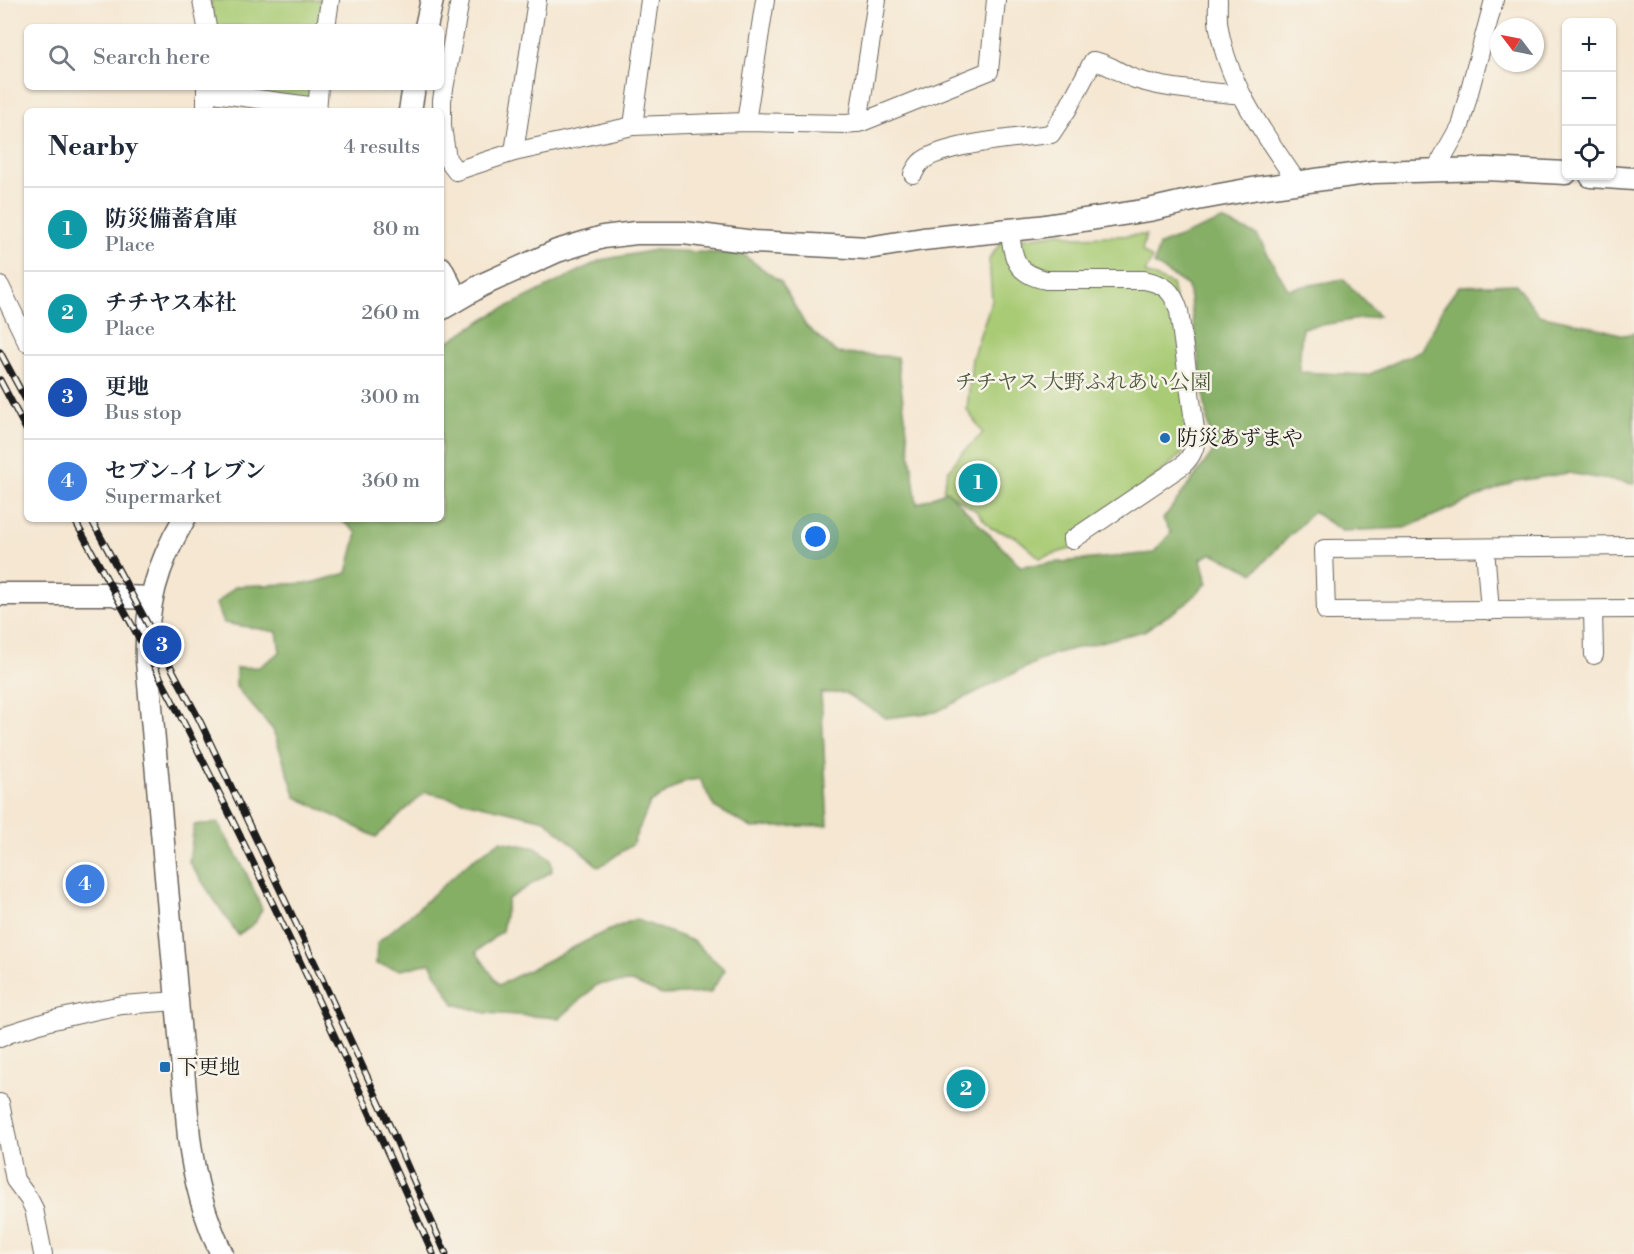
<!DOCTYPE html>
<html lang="en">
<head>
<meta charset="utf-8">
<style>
  :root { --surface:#fff; --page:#f2f2f3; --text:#1f2937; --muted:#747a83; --line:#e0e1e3; --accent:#0b8043 }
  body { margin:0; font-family:"Libre Bodoni","Noto Serif JP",serif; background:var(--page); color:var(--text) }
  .controls { position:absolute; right:18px; top:18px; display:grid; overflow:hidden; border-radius:9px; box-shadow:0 2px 4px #0004 }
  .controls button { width:54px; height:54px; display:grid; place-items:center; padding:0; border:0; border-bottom:2px solid var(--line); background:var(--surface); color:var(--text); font:30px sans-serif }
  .compass { position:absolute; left:1490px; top:18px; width:54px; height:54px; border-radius:50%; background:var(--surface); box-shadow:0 2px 4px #0004; rotate:302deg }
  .you { position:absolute; left:816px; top:537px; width:21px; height:21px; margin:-15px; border:4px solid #fff; border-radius:50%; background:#1a73e8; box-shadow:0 0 0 9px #1a73e833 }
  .badge { display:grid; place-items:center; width:39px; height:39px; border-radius:50%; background:var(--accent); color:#fff; font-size:20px; font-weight:700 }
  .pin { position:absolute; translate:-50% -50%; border:3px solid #fff; box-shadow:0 2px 6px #0006 }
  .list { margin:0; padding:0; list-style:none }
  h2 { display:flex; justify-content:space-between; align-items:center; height:78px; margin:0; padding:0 24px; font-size:26px }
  h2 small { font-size:20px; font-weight:400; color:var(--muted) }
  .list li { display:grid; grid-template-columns:39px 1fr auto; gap:18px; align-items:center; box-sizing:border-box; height:84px; padding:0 24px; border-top:2px solid var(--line) }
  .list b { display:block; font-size:22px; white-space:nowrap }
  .list p { margin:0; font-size:20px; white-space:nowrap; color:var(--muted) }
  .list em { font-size:20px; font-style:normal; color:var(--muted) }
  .icon { flex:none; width:33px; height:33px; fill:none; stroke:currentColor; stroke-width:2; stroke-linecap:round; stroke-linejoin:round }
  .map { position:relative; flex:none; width:1634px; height:1254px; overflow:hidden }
  .search { position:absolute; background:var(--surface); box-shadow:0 2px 4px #0004; left:24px; top:24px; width:420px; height:66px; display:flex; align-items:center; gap:15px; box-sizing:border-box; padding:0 21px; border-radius:9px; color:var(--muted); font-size:22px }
  .panel { position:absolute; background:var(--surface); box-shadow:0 2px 4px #0004; left:24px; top:108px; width:420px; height:414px; border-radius:9px }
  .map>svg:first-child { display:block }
  .green { fill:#a9cb74; stroke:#627448; stroke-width:1.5 }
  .forest { fill:#86af66; stroke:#516641; stroke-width:1.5 }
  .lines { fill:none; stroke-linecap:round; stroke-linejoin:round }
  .minor-casing { stroke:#68635c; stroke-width:20 }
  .tertiary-casing { stroke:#68635c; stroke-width:25 }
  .minor { stroke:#fff; stroke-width:18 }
  .tertiary { stroke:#fff; stroke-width:22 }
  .rail-casing { stroke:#1c1c1c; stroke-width:7 }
  .rail { stroke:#f7f3e8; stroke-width:4.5; stroke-dasharray:14; stroke-linecap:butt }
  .poi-dot { fill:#1f6fb2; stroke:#f7f3e8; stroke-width:2 }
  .labels { text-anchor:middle; stroke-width:5; stroke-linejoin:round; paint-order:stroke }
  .park-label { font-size:21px; fill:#4d593b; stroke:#f7f3e8 }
  .poi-label { font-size:21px; fill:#1c1c1c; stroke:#f7f3e8; text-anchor:start }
</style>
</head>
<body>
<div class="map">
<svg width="1634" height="1254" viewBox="0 0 1634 1254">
  <rect width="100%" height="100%" fill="#f7f3e8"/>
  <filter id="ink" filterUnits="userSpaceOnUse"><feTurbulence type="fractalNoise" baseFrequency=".0167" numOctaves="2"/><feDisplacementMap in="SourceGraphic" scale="12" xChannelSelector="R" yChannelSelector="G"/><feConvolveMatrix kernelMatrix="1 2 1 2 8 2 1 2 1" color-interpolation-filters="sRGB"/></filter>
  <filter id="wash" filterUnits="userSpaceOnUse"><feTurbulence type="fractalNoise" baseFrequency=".008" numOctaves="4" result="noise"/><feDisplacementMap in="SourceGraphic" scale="24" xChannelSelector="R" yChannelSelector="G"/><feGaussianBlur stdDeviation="1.35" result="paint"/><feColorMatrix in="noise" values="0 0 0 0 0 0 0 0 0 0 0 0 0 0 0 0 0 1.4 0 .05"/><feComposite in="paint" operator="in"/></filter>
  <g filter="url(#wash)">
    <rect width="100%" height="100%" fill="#f5e7d2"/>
    <!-- green -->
    <g class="green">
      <path d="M210,0H322L319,27H215Z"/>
      <path d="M224,87H314L313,97L306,102Z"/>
      <path d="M1062,233L1075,237L1146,235L1142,251L1152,259L1145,273L1172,284L1203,436L1075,545L1070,549L1040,558L1016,537L991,528L976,511L943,489L948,471L961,454L983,433L967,410L972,358L992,300L989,259L1002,241Z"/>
    </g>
    <!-- forest -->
    <g class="forest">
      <path d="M1222,220L1257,235L1288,289L1343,279L1379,316L1302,328L1299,372L1368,375L1422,350L1443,308L1459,286L1516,284L1539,315L1586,325L1624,335L1634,333V484L1568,473L1513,482L1405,528L1342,531L1313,512L1253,573L1212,553L1201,559L1207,583L1186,604L1144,631L1053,654L936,712L886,718L845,693H821L828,825L752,828L714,807L700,779L685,781L650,803L632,845L599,867L545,820L425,792L376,837L296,797L273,730L236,687V668L259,667L280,652L277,632L224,623L216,604L236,586L312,583L347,573L357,533L340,519H441V346L489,316L601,260L655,250L742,254L781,282L806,326L837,353L897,357L917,504L947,491L1020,566L1153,553L1171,533L1163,519L1212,453L1188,286L1154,264L1159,245Z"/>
      <path d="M218,823L245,870L262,909L255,923L238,935L189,862L194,825Z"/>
      <path d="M500,841L536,848L551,859L552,871L508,899L502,931L476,952L499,985L596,936L635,919L693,941L725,970L710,993L662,995L632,982L598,984L560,1018L486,1013L454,1004L430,963L401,970L376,964L377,943L415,911L469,862Z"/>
    </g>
  </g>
  <g filter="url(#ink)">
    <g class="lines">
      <!-- minor casing -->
      <g class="minor-casing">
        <g id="minor">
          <path d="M202,0L207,27"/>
          <path d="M460,0L442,100V127L447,159L456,171L514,152L633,126L746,122L847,124L862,122L989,71L996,0"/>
          <path d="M1218,0C1218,9 1217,19 1219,28C1228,85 1265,135 1297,182"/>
          <path d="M326,27L330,0"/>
          <path d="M206,92L317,107"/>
          <path d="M206,111V87"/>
          <path d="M317,111L319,87"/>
          <path d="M746,122L765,0"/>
          <path d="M858,123L877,0"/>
          <path d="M633,126L650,0"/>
          <path d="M514,152L537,0"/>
          <path d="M1436,169L1460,126L1494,0"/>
          <path d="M913,174C915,171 917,166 920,163C939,144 1023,137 1051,134L1067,110L1093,61C1109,63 1120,74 1135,79C1168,90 1207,91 1241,95"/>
          <path d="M1010,230C1012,258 1016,274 1046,280H1144C1165,284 1173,291 1179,311L1196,437C1195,449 1192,456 1183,465L1072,540"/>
          <path d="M0,286L27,342"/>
          <path d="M1634,546L1324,549L1326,611L1634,609"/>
          <path d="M1485,548L1490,611"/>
          <path d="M1593,610L1594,655"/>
          <path d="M0,1038L8,1034L49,1021L97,1010L122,1005L177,1001"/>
          <path d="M0,1103L15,1180L29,1199L34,1209L43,1254"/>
        </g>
      </g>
      <!-- tertiary casing -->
      <g class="tertiary-casing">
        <g id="tertiary">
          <path d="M426,27L432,0"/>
          <path d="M410,111L414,87"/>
          <path d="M1591,176L1634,179"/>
          <path d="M441,268L457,299"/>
          <path d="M441,309L482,285L557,251L603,237L636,233H684L754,242L868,248L923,239L1038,227L1149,210L1197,199L1258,188L1373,172L1486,169L1566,173"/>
          <path d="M184,519C157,565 145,607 147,661L189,1137C194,1178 204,1217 222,1254"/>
          <path d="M0,594H113L123,597L151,598"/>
        </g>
      </g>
      <!-- minor -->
      <use href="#minor" class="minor"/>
      <!-- tertiary -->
      <use href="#tertiary" class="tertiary"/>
      <!-- rail casing -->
      <g class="rail-casing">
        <g id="rail">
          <path d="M0,352L27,402"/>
          <path d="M0,380L27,431"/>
          <path d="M74,519C112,588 150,657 186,727C274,900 354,1077 433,1254"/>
          <path d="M91,519L199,719L319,972L384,1113L446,1254"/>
        </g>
      </g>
      <!-- rail -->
      <use href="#rail" class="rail"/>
    </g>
  </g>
  <!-- markers -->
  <g class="poi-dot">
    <circle cx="1165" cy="438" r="6"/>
    <rect x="159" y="1061" width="12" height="12" rx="3"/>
  </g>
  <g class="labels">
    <!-- park labels -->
    <g class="park-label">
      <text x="1083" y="389">チチヤス 大野ふれあい公園</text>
    </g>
    <!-- poi labels -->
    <g class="poi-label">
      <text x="1177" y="445">防災あずまや</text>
      <text x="177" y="1074">下更地</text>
    </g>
  </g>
</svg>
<div class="controls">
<button>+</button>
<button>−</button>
<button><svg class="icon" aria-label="locate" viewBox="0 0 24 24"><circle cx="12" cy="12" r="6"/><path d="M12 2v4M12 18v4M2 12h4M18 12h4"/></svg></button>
</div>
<svg class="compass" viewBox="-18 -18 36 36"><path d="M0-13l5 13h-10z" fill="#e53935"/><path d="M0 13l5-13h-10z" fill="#747a83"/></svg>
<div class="you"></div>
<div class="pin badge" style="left:978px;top:483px;background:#0f9aa8">1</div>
<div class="pin badge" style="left:966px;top:1089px;background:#0f9aa8">2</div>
<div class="pin badge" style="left:162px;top:645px;background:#1a4fb4">3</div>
<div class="pin badge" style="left:85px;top:884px;background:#3f7fe0">4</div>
<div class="search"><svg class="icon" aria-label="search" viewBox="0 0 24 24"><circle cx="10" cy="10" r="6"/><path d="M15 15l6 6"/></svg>Search here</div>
<section class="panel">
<h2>Nearby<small>4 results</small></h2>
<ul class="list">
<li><span class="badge" style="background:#0f9aa8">1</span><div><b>防災備蓄倉庫</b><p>Place</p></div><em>80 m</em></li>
<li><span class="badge" style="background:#0f9aa8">2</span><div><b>チチヤス本社</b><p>Place</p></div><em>260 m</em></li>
<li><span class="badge" style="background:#1a4fb4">3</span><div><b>更地</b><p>Bus stop</p></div><em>300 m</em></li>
<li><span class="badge" style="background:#3f7fe0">4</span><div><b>セブン-イレブン</b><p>Supermarket</p></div><em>360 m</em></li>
</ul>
</section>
</div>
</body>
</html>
